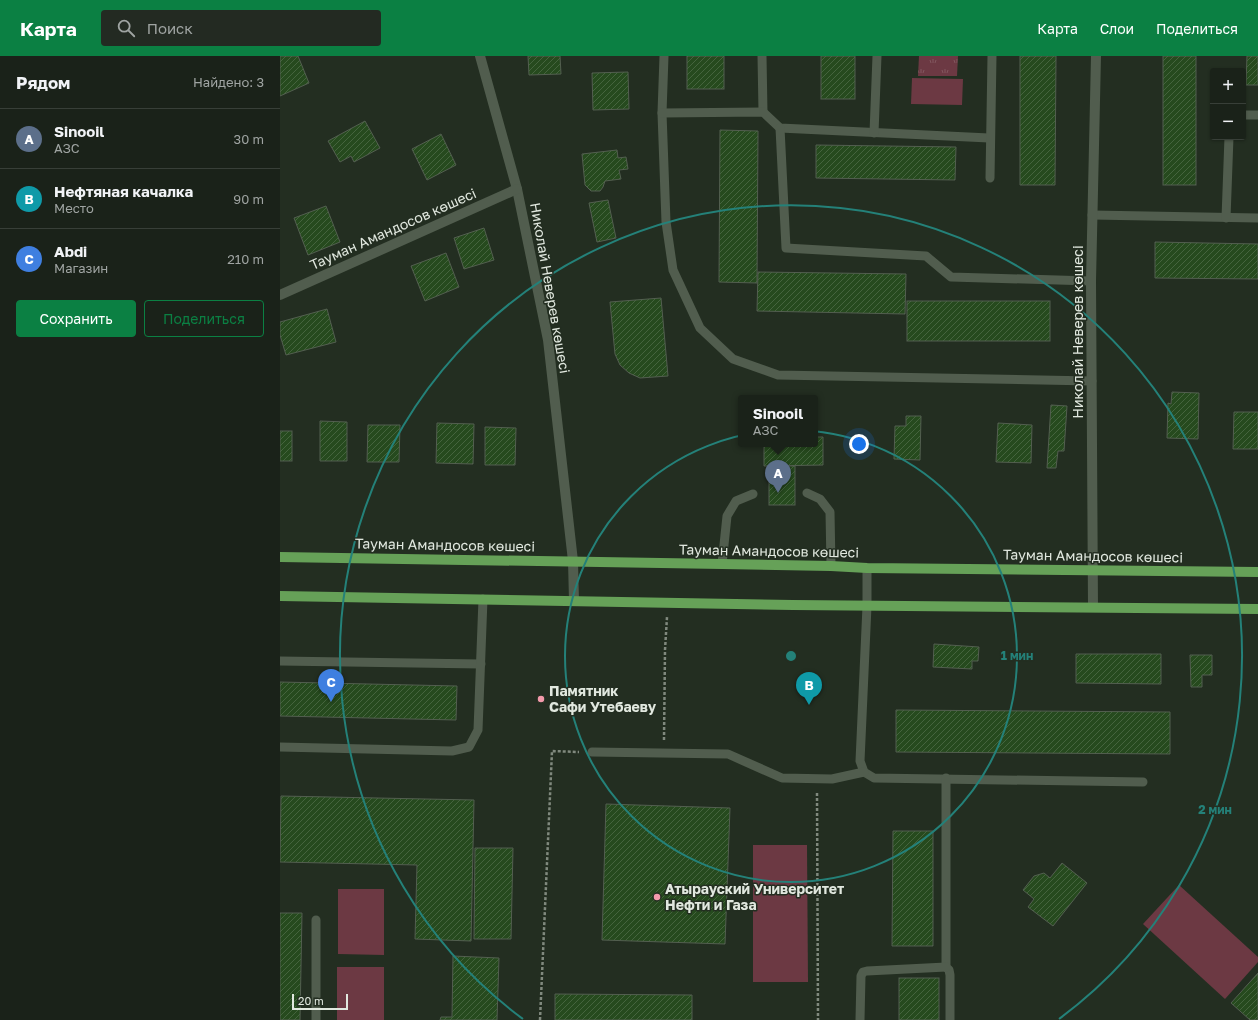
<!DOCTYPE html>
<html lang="ru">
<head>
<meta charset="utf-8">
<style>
  :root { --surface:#1a2219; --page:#232a22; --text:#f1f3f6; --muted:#9fa4a2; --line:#383f38; --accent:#0b8043 }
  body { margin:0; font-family:"Golos Text",sans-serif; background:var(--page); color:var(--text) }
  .controls { position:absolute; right:12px; top:12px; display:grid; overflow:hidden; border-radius:4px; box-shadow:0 1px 3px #0004 }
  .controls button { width:36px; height:36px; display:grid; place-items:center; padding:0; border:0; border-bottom:1px solid var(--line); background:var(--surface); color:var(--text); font:20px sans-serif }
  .scale { position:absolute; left:12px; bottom:10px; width:56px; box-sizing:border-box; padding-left:4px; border:2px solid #e1e8df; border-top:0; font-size:11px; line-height:14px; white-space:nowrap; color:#e1e8df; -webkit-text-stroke:3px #232e21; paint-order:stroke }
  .you { position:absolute; left:579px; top:388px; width:14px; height:14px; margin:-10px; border:3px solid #fff; border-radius:50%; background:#1a73e8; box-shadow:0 0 0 6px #1a73e833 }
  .badge { display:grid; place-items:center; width:26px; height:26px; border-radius:50%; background:var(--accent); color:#fff; font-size:13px; font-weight:700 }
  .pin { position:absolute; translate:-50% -33px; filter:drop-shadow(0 1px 2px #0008) }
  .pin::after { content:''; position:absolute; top:21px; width:14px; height:12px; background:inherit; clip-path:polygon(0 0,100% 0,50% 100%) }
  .popup { position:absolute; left:458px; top:339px; width:80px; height:52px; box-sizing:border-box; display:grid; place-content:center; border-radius:4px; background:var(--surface); filter:drop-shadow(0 1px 3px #0005); font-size:13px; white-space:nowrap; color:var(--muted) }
  .popup b { font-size:15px; color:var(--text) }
  .popup::after { content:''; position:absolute; left:50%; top:100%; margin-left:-8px; border:8px solid transparent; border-top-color:var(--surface) }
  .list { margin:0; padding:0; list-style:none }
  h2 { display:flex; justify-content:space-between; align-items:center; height:52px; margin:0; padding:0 16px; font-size:17px }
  h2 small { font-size:13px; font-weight:400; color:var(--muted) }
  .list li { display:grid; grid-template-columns:26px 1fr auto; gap:12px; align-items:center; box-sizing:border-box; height:60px; padding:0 16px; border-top:1px solid var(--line) }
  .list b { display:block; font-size:15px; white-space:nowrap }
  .list p { margin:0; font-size:13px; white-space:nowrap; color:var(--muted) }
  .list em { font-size:13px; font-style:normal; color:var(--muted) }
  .actions { display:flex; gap:8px; padding:12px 16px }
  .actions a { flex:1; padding:9px 0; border:1px solid var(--accent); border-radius:4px; text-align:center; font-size:14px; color:var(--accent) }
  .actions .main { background:var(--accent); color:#fff }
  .icon { flex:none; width:22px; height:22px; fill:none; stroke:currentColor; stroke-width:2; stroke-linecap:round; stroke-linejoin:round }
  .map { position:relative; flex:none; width:978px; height:964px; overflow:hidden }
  header { display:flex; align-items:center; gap:24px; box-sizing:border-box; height:56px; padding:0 20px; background:var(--accent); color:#fff }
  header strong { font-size:19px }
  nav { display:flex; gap:22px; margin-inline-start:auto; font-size:14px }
  .search { width:280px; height:36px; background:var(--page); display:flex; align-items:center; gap:10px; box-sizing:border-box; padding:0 14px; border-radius:4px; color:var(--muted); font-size:15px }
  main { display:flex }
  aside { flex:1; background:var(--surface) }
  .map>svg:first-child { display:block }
  .grass { fill:url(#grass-tufts) }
  .pitch { fill:#6c3943 }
  .building { fill:url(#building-hatch); stroke:#535f50 }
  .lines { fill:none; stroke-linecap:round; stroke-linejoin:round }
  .path { stroke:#80897e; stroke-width:2.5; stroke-dasharray:3 2; stroke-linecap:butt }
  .service { stroke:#515d4e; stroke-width:9 }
  .minor { stroke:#515d4e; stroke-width:10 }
  .primary { stroke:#66a158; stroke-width:10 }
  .ring { fill:none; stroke:#248179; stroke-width:2 }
  .poi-dot { fill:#f39aab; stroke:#232e21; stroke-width:1.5 }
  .labels { text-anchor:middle; stroke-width:3; stroke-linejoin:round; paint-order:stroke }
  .street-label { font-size:14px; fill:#e1e8df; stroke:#232e21 }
  .poi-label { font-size:14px; font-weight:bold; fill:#e1e8df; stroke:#232e21; text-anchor:start }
  .centre { fill:#248179; stroke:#232e21; stroke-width:2 }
  .ring-label { font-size:12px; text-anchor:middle; font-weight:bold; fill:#248179; stroke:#232e21; stroke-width:3; stroke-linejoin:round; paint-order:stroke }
</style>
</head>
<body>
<header>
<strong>Карта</strong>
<div class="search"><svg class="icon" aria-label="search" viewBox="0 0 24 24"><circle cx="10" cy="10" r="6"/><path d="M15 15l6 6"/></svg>Поиск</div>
<nav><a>Карта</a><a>Слои</a><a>Поделиться</a></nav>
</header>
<main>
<aside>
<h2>Рядом<small>Найдено: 3</small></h2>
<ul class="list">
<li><span class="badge" style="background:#5c6f8a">A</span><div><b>Sinooil</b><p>АЗС</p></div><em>30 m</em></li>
<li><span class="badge" style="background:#0f9aa8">B</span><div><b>Нефтяная качалка</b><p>Место</p></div><em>90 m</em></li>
<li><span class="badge" style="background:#3f7fe0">C</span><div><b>Abdi</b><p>Магазин</p></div><em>210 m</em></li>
</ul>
<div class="actions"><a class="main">Сохранить</a><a>Поделиться</a></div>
</aside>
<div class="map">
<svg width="978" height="964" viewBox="0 0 978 964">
  <defs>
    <pattern id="grass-tufts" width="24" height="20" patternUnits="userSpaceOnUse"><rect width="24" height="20" fill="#6c3943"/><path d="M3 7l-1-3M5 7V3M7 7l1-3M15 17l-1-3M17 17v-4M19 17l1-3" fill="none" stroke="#81565e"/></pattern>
    <pattern id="building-hatch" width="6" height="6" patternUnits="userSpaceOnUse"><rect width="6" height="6" fill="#264a1e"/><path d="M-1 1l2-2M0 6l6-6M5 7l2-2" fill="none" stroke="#45643e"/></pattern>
  </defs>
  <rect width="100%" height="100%" fill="#232e21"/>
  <!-- grass -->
  <path class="grass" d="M639,0H678L677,20H638Z"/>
  <!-- pitch -->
  <g class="pitch">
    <path d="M632,22L683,23L682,49L631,48Z"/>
    <path d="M473,789H527L528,926H473Z"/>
    <path d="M899,829L978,901V906L945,943L863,868Z"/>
    <path d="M58,833H104V899L58,898Z"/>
    <rect x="57" y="911" width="47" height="53"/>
  </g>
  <!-- building -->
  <g class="building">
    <path d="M0,0H18L29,27L0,40Z"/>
    <path d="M248,0H280L281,18L249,19Z"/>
    <rect x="407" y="0" width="37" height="33"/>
    <rect x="541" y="0" width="34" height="43"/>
    <path d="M740,0H776L775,129H740Z"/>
    <rect x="883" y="0" width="33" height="129"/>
    <path d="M967,0H978V29H966Z"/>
    <path d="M348,16L349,53L313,54L312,17Z"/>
    <path d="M85,65L100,92L74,106L71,100L60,106L48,85Z"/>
    <path d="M440,74L478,75L477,227L439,226Z"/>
    <path d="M161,78L176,109L147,124L132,93Z"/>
    <path d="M536,89L676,91L675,124L536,122Z"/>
    <path d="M337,94L338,102L346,101L348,113L339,114L341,123L325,125L323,131L320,135H311L305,129L302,98Z"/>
    <path d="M328,144L336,182L317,186L309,147Z"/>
    <path d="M46,150L60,186L28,199L14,162Z"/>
    <path d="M204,172L214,204L184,213L174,182Z"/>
    <path d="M875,186L978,188V223L875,222Z"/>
    <path d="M166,197L179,231L145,245L131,210Z"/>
    <path d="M478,216L626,218L625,258L477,255Z"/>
    <path d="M381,242L388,320L360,322L349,317L340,309L335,298L330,246Z"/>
    <rect x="627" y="245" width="143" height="40"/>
    <path d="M47,253L56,286L6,299L0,279V266Z"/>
    <path d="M892,336L919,337L918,383L887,382L888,347L891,348Z"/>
    <path d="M771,349L787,350L784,395H778L776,412H767Z"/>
    <path d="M954,356H978V393H953Z"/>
    <path d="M626,360H641L640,404L614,403L615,370H626Z"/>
    <path d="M40,365L67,366V405H40Z"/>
    <path d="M157,367L194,368L193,408L156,407Z"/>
    <path d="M718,367L752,369L751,407L716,406Z"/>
    <path d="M88,369H120L119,406H87Z"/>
    <path d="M205,371L236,372L235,409H205Z"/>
    <rect x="0" y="375" width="12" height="30"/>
    <path d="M535,381H543V409L484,410V388H535Z"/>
    <rect x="489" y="410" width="26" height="39"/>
    <path d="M654,588L699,591L698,605H692V613L653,611Z"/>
    <path d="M796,598H881V628L796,627Z"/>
    <path d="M910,599H932V619H922V631H911Z"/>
    <path d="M0,626L177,630L176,664L0,660Z"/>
    <path d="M616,654L890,656V698L616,696Z"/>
    <path d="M1,740L194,744L191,885L135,883L137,809L0,806Z"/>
    <path d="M326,748L450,752L445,888L322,884Z"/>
    <path d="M613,775H653V890H612Z"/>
    <path d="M195,792H233L231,883H194Z"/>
    <path d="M782,807L807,827L773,870L748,851L754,843L743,834L754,820L764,817L770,822Z"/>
    <path d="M0,857H22L20,964H0Z"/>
    <path d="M173,900L219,902L217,964H160L161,961H172Z"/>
    <path d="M978,917V964H970L951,947Z"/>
    <rect x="619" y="922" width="40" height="42"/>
    <path d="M275,938L412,939V964H275Z"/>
  </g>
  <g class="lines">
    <!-- path -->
    <g class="path">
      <path d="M384,684L385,594L387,561"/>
      <path d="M537,737L538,964"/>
      <path d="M260,964L272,695L299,696"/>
    </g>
    <!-- service -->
    <g class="service">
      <path d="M384,0L382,57L386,166L393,214L420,272L453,303L498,319L812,325"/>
      <path d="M482,0L483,56"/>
      <path d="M382,57L483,56L500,72L709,82"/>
      <path d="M963,59H978"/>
      <path d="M500,72L506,192L646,200L671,221L811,225"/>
      <path d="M594,77L597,0"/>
      <path d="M710,122L712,0"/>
      <path d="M812,159L978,162"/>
      <path d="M946,162L949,81"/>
      <path d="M527,437L540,443L550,456L551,510"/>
      <path d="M442,508L447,460L456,445L473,438"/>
      <path d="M587,512V550L580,705L584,716L594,722L863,726"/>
      <path d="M0,605L201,608"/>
      <path d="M0,691L172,695L189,691L198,674L203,543"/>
      <path d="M312,696L448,698L502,722L552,723L584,716"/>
      <path d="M666,722V911L669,914L670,919V964"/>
      <path d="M36,964V864"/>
      <path d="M580,964L581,920L583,916L587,915L666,911"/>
    </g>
    <!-- minor -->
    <g class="minor">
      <path d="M200,0L237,133L268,284L293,505L294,545"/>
      <path d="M0,239L237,133"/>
      <path d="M813,551L811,225L816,0"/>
    </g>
    <!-- primary -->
    <g class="primary">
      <path d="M0,501L442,508L551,510L587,512L978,516"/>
      <path d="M0,540L513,549L978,553"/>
    </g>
  </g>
  <!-- distance rings -->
  <g class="ring">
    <circle cx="511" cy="600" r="226"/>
    <path d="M243 963A451 451 0 1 1 779 963"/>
  </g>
  <!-- markers -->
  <g class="poi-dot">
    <circle cx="261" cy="643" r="4"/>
    <circle cx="377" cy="841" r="4"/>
  </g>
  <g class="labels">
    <!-- street labels -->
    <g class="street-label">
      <text transform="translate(113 173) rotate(-24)" y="5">Тауман Амандосов көшесі</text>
      <text transform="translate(270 232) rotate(80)" y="5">Николай Неверев көшесі</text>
      <text transform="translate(798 276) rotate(-90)" y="5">Николай Неверев көшесі</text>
      <text transform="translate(165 489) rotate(1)" y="5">Тауман Амандосов көшесі</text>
      <text transform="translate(489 495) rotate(1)" y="5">Тауман Амандосов көшесі</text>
      <text transform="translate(813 500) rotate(1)" y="5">Тауман Амандосов көшесі</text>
    </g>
    <!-- poi labels -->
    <g class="poi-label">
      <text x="269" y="640">Памятник<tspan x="269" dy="16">Сафи Утебаеву</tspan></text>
      <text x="385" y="838">Атырауский Университет<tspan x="385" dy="16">Нефти и Газа</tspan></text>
    </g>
  </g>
  <circle cx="511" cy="600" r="6" class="centre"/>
  <g class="ring-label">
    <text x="737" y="604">1 мин</text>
    <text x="935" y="758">2 мин</text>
  </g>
</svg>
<div class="controls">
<button>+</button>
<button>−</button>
</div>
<div class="scale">20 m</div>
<div class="you"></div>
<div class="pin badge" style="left:498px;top:437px;background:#5c6f8a">A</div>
<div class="popup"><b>Sinooil</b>АЗС</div>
<div class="pin badge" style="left:529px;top:649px;background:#0f9aa8">B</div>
<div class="pin badge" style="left:51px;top:646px;background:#3f7fe0">C</div>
</div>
</main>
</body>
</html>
